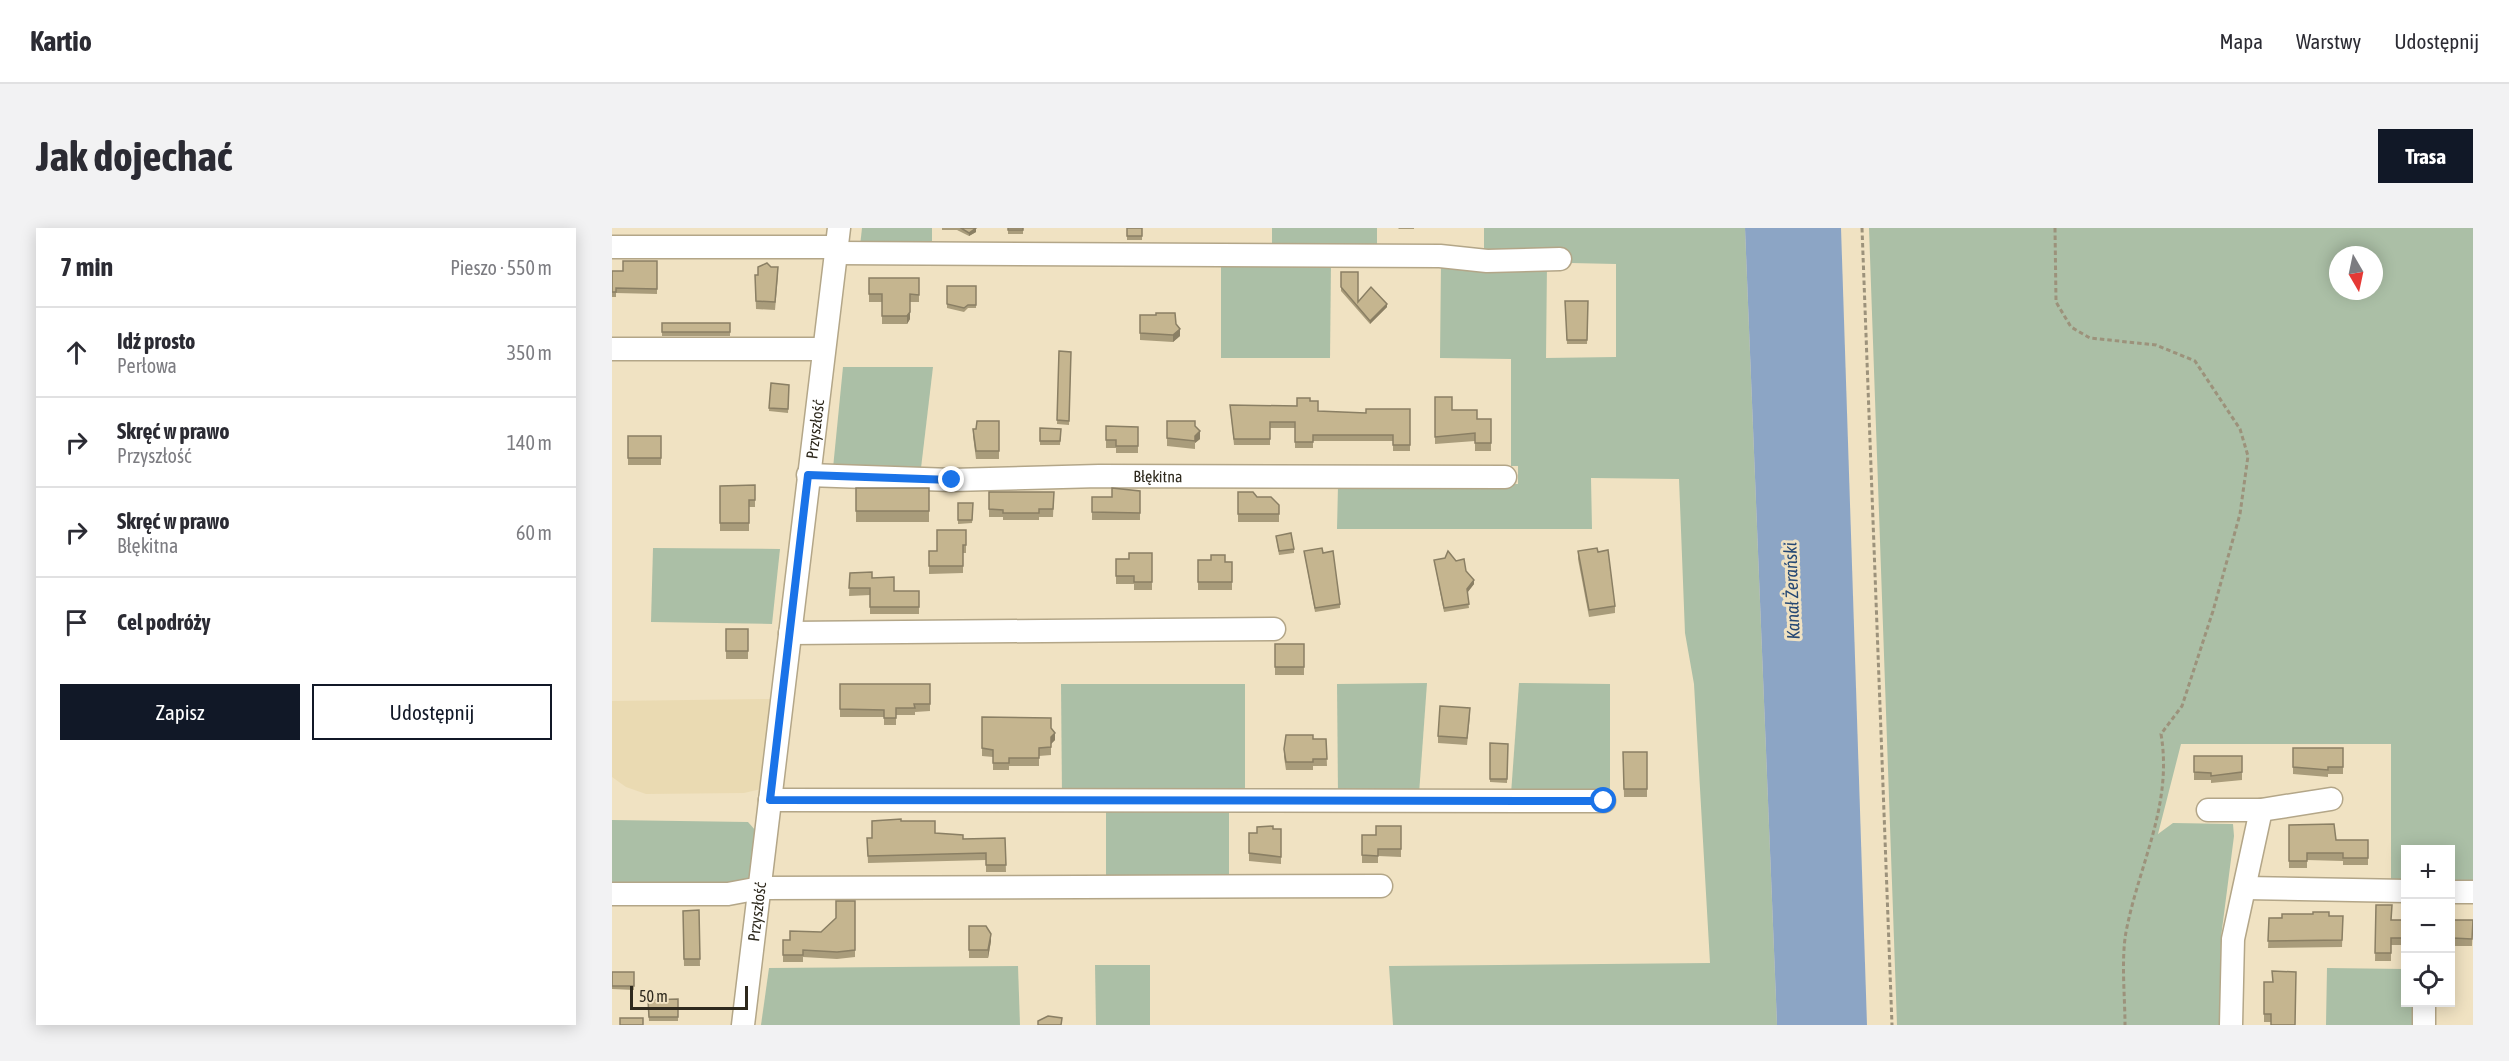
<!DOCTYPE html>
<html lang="pl">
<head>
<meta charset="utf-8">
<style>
  :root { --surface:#fff; --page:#f2f2f3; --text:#2b2b33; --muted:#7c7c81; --line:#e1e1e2; --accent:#111827 }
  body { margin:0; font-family:"Asap Condensed",sans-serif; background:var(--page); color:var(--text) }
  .controls { position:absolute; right:18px; bottom:18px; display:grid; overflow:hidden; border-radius:0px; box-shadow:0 3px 15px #0003 }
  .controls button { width:54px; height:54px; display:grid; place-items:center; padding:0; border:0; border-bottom:2px solid var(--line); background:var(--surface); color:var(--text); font:30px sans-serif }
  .compass { position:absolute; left:1717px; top:18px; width:54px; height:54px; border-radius:50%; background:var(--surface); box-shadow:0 3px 15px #0003; rotate:171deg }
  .scale { position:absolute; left:18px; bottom:15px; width:118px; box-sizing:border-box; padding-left:6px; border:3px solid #2e291d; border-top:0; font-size:16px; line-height:21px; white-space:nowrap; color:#2e291d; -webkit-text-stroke:4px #f0e2c2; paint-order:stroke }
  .stop { position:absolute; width:18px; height:18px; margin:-14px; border:4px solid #1a73e8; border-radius:50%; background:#fff }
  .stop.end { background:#1a73e8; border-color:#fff; box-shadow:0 2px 6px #0008 }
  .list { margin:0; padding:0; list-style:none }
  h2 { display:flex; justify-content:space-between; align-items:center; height:78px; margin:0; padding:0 24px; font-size:26px }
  h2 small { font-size:20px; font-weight:400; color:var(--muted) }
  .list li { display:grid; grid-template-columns:39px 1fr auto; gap:18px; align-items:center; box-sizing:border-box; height:90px; padding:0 24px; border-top:2px solid var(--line) }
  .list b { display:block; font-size:22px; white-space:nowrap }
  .list p { margin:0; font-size:20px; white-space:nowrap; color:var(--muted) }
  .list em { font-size:20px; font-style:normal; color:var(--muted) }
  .actions { display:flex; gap:12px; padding:18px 24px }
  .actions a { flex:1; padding:14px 0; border:2px solid var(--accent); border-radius:0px; text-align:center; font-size:21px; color:var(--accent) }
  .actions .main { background:var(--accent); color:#fff }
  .icon { flex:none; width:33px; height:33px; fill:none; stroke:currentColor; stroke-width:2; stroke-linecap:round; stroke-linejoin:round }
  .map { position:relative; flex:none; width:1861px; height:797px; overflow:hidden; border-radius:0px }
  header { display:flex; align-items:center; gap:36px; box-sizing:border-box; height:84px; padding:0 30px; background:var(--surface); border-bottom:2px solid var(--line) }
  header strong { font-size:28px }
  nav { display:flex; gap:33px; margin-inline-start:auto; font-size:21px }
  .intro { display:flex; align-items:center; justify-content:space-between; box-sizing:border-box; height:144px; padding:0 36px }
  h1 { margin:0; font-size:42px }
  .button { padding:15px 27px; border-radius:0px; background:var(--accent); color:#fff; font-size:21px; font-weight:700 }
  main { display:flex; gap:36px; padding:0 36px }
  aside { flex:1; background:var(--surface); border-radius:0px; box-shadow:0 3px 15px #0003 }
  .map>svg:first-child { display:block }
  .built { fill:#eadab2 }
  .green { fill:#abbfa6; fill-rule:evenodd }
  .water { fill:#8ca5c5 }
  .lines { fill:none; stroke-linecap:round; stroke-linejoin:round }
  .minor-casing { stroke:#b3a688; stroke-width:25 }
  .path { stroke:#9c927b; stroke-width:3; stroke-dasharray:4.5 3; stroke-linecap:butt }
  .minor { stroke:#fff; stroke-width:22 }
  .wall { fill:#a99c7b }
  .shaded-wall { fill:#8a7f64 }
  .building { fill:#c5b58f; stroke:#8a7f64; stroke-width:1.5 }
  .route { stroke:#1a73e8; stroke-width:8 }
  .labels { text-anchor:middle; stroke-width:6; stroke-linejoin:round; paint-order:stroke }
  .street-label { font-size:16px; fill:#2e291d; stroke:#f0e2c2 }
  .water-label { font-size:18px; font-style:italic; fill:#244773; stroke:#f0e2c2 }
</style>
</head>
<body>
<header>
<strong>Kartio</strong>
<nav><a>Mapa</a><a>Warstwy</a><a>Udostępnij</a></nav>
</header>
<div class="intro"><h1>Jak dojechać</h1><a class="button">Trasa</a></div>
<main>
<aside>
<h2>7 min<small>Pieszo · 550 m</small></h2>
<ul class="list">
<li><svg class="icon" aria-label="ahead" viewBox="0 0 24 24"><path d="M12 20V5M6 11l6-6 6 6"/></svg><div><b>Idź prosto</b><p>Perłowa</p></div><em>350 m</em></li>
<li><svg class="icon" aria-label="right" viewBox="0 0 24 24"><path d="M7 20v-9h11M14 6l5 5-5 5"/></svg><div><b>Skręć w prawo</b><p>Przyszłość</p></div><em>140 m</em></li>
<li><svg class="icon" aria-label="right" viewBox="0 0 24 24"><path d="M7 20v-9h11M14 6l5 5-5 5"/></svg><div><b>Skręć w prawo</b><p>Błękitna</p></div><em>60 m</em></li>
<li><svg class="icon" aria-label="arrive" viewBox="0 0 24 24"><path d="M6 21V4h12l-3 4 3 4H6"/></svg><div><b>Cel podróży</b></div></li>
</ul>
<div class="actions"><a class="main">Zapisz</a><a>Udostępnij</a></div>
</aside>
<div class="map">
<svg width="1861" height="797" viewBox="0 0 1861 797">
  <rect width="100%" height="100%" fill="#f0e2c2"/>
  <!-- built -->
  <path class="built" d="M158,471L149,561L132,565L34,566L14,559L0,549V473Z"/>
  <!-- green -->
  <g class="green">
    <path d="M250,0H320V20L248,18Z"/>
    <rect x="660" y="0" width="105" height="20"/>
    <path d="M872,0H1133L1165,797H781L777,738L1098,735L1082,456L1073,405L1067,251L979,250L980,301H725L726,258L906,256V238H899V131L828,130L829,35H935L934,130L1004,129V36L959,35L958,27L872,28Z"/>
    <path d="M1257,0H1861V653H1839L1838,622H1794L1793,652H1779V516H1569L1546,606L1561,595L1621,596L1622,608L1609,709L1608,797H1285ZM1726,27H1762V63H1726Z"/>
    <path d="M609,33L719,34L718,130H609Z"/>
    <path d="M231,139H321L309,240H221Z"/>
    <path d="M41,320L168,321L160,396L39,394Z"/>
    <path d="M815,455L807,566H726L725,456Z"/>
    <path d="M907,455L998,456V566H899Z"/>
    <path d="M449,456H633V565L450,568Z"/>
    <path d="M494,577H617V651L494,650Z"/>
    <path d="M0,592L136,594L144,603L138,654L135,657L0,658Z"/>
    <path d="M483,737H538V797H484Z"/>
    <path d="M406,738L408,797H149L157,740Z"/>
    <path d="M1715,740L1793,741L1794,774L1803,779L1802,797H1714Z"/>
  </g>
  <!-- water -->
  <path class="water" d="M1133,0H1229L1255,797H1165Z"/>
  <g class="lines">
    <!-- minor casing -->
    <g class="minor-casing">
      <g id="minor">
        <path d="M0,19H224"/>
        <path d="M223,25L828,28L875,33L948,31"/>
        <path d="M0,121H211"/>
        <path id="s1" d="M196,247L340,252L487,248L893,249"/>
        <path d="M178,405L662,401"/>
        <path d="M158,572L992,573"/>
        <path d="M1596,582H1649L1719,571"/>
        <path d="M1633,660L1794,663"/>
        <path d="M1838,664H1861"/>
        <path d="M0,666H116L148,660L769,658"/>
        <path id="s2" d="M131,797L227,0"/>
        <path d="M1619,797L1621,711L1649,582"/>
        <path d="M1812,797V774"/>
      </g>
    </g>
    <!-- path -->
    <g class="path">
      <path d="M1250,0L1280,797"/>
      <path d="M1443,0L1444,74L1459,99L1478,110L1544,117L1583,133L1628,201L1636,228L1628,286L1601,383L1570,478L1549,506C1561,577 1527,636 1514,704C1509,732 1513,769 1513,797"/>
    </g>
    <!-- minor -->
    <use href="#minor" class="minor"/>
  </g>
  <!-- wall -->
  <g class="wall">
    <path d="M330,0H364V4L357,8L345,2H330Z"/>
    <rect x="396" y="0" width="15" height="6"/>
    <rect x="515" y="0" width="15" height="12"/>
    <path d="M786,0H802V1H787Z"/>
    <path d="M45,33V66L4,65V69H0V43H11Z"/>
    <path d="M729,44L746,74L775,79L758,96L729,63Z"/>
    <path d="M143,47H166L163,82L144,81Z"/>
    <path d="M257,50H307V74H298V91L295,96H270V74H257Z"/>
    <path d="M335,58H364V80H356L352,84L335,80Z"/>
    <path d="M953,73H976L975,116H955Z"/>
    <path d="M528,87H544L564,96L568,108L561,114L528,112Z"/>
    <rect x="50" y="95" width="68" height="13"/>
    <path d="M447,123L459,124L457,197L445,196Z"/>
    <path d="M159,155L177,157L176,185L157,183Z"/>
    <path d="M823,169L840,182L865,191H879V223H863V213L823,216Z"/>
    <path d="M698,173L706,183L754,185L798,181V223H781V213H701V220H683V200H658V217H622L618,177L685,178Z"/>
    <path d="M387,193V231H364L361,208V201H364Z"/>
    <path d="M555,193L583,198L588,211L583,215V221L555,218Z"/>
    <path d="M494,198L526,199V225H504V220H494Z"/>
    <path d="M428,200L449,201L448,217H428Z"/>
    <rect x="16" y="208" width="33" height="29"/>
    <path d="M143,257V279H137V303H108V258Z"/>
    <rect x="244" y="260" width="73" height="34"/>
    <path d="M528,263V292H480V269H500Z"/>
    <path d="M377,264H442L441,289H427V292H391V289H377Z"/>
    <path d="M626,264L645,269L667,277V294H626Z"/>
    <path d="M346,275H361L360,295L346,296Z"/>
    <path d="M354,302V325H351V345L317,346V323H325Z"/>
    <path d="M664,308L682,321V325L667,327Z"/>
    <path d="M692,323L711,325L728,376V380L703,384Z"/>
    <path d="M966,323L986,324L1003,378V385L977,389L966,331Z"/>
    <path d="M540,325V362H522V356H504V331H517Z"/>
    <path d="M586,332L620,334V362H586Z"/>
    <path d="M822,332L854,343L862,356L855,365L857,380L832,384Z"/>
    <path d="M238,345L260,350L282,363H307V386H258V367L237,368Z"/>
    <rect x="114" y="401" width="22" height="30"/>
    <rect x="663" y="416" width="29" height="31"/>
    <path d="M228,456H318V483L303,484V487H284V497H272V489H228Z"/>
    <path d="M858,488L855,517L826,515V508Z"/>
    <path d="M370,489L439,500L443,512L439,516V527L427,528V538H397V542H381V529L370,528Z"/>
    <path d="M701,511H714L715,538H701V542H674L672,529V521Z"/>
    <path d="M878,515L896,516L895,555L878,554Z"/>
    <path d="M1681,520H1731V546H1716V549L1681,546Z"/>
    <path d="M1011,524H1035V569H1012Z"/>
    <path d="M1582,528H1630V552L1599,555V552H1582Z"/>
    <path d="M289,593L323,605L351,611L393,610L394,644H374V632L256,635L255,610H260Z"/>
    <path d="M1677,597L1724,612H1756V637H1731V633L1695,632V640H1677Z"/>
    <path d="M789,598V629L766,628V635H750V607H764Z"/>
    <path d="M661,601H669V636L637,633V605H645Z"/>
    <path d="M243,673V729L225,731L191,729V734H171V712H178L209,704Z"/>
    <path d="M1764,677L1780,692H1794V717H1779V733H1763Z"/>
    <path d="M1839,678L1842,692H1861L1860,718H1841V731H1839Z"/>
    <path d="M87,682L88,738H72L71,683Z"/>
    <path d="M1717,688H1731L1730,719L1656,720L1657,690Z"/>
    <path d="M357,698L379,713L376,730H357Z"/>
    <path d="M0,744H22V762L0,761Z"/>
    <path d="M1684,744L1659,794H1652V769L1660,754Z"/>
    <path d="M66,771V793H37L36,772Z"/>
  </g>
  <!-- shaded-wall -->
  <g class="shaded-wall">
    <path d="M364,0V4L357,8V5Z"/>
    <path d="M775,76V79L758,96V93Z"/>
    <path d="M298,84V91L295,96V88Z"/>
    <path d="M568,101V108L561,114V107Z"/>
    <path d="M588,203V211L583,215V208Z"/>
    <path d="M862,352V356L855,365V361Z"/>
    <path d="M443,505V512L439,516V509Z"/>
    <path d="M379,706V713L376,730V722Z"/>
  </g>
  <!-- building -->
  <g class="building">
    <path d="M349,0H364L357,5Z"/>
    <rect x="396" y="0" width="15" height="2"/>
    <rect x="515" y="0" width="15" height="8"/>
    <path d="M11,33H45V61L4,60V64H0V43H11Z"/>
    <path d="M155,35L159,39H166L163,74L144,73L143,47H146V39Z"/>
    <path d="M729,44H746V74L759,59L775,76L758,93L729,59Z"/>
    <path d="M257,50H307V67L298,66V84L295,88H270V66H257Z"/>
    <path d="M335,58H364V77H356L352,80L335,76Z"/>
    <path d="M953,73H976L975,112H955Z"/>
    <path d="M544,85H563L564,96L568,101L561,107L528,105V87H544Z"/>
    <rect x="50" y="95" width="68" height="9"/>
    <path d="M447,123L459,124L457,193L445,192Z"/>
    <path d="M159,155L177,157L176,181L157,180Z"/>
    <path d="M823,169H840V182H865V191H879V215H863V205L823,209Z"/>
    <path d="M685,170H698V173H706V183L754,185V181H798V217H781V207H701V214H683V194H658V211H622L618,177L685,178Z"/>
    <path d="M365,193H387V223H364L361,201H364Z"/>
    <path d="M555,193H583V198L588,203L583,208V213L555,210Z"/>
    <path d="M494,198L526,199V218H504V212H494Z"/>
    <path d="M428,200L449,201L448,213H428Z"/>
    <rect x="16" y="208" width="33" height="22"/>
    <path d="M143,257V272H137V295H108V258Z"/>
    <rect x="244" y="260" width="73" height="23"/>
    <path d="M500,260L528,263V285L480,284V269H500Z"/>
    <path d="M377,264H442L441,281H427V285H391V282L377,281Z"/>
    <path d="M626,264H641L645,269H659L667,277V286H626Z"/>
    <path d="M346,275H361L360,292H346Z"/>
    <path d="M325,302H354V317H351V338H317V323H325Z"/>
    <path d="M679,305L682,321L667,323L664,308Z"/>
    <path d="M710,320L711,325L721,323L728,376L703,380L692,323Z"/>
    <path d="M985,320L986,324L996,322L1003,378L977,382L966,323Z"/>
    <path d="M836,323L844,333L852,331L854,343L862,352L855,361L857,376L832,380L822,332L833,330Z"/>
    <path d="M517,325H540V354H522V348H504V331H517Z"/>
    <path d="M599,327H613V334H620V354H586V332H599Z"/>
    <path d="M260,344V350L282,349V363H307V379H258V360H237L238,345Z"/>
    <rect x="114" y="401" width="22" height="22"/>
    <rect x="663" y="416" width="29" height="23"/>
    <path d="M228,456H318V476H302L303,480H284V490H272V482L228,481Z"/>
    <path d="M828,478L858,480L855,510L826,508Z"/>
    <path d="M370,489L439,490V500L443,505L439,509V519L427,520V530H397V535H381V522L370,520Z"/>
    <path d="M674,507H701V511H714L715,531H701V534H674L672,521Z"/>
    <path d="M878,515L896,516L895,551H878Z"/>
    <path d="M1681,520H1731V539H1716V542L1681,539Z"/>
    <path d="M1011,524H1035V561H1012Z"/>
    <path d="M1582,528H1630V544L1599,548V545L1582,544Z"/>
    <path d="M289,591V593H323V605L351,607V611L393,610L394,637H374V625L256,628L255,610H260V593Z"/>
    <path d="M1722,596L1724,612H1756V630H1731V625H1695V633H1677V597Z"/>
    <path d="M661,598V601H669V629L637,625V605H645V599Z"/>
    <path d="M764,598H789V621H766V628L750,627V607H764Z"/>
    <path d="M224,673H243V722L225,724L191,722V727H171V712H178V703L209,704L224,690Z"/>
    <path d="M1764,677H1780L1779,692H1794V710H1779V725H1763Z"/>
    <path d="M1839,678H1842V692H1861L1860,711L1841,710V723H1839Z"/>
    <path d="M87,682L88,731H72L71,683Z"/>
    <path d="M1701,684H1717V688H1731L1730,712L1656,713L1657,690H1670V686H1701Z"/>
    <path d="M357,698H374L379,706L376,722H357Z"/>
    <path d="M1660,743L1684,744L1683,797H1659V786H1652V754H1661Z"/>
    <rect x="0" y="744" width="22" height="14"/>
    <path d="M66,771V789H37L36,772Z"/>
    <path d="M436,788L450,790L449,797H426V793Z"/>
    <rect x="8" y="790" width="23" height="7"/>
  </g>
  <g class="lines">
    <!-- route -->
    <path class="route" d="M340,252L196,247L158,572L992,573"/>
  </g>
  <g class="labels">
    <!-- street labels -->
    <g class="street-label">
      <text dy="6" stroke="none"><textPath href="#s2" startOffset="600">Przyszłość</textPath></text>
      <text dy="6" stroke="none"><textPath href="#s1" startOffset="350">Błękitna</textPath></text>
      <text dy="6" stroke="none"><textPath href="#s2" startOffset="114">Przyszłość</textPath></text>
    </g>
    <!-- water labels -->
    <g class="water-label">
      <text transform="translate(1180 363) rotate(-92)" y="6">Kanał Żerański</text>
    </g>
  </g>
</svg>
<div class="controls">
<button>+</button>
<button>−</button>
<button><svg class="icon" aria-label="locate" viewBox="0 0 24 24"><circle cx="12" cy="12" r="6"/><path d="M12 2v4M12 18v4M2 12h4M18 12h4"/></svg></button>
</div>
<svg class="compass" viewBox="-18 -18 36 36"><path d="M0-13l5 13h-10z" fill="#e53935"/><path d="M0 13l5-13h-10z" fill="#7c7c81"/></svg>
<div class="scale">50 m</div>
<div class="stop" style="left:992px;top:573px"></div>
<div class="stop end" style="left:340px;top:252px"></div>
</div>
</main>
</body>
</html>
